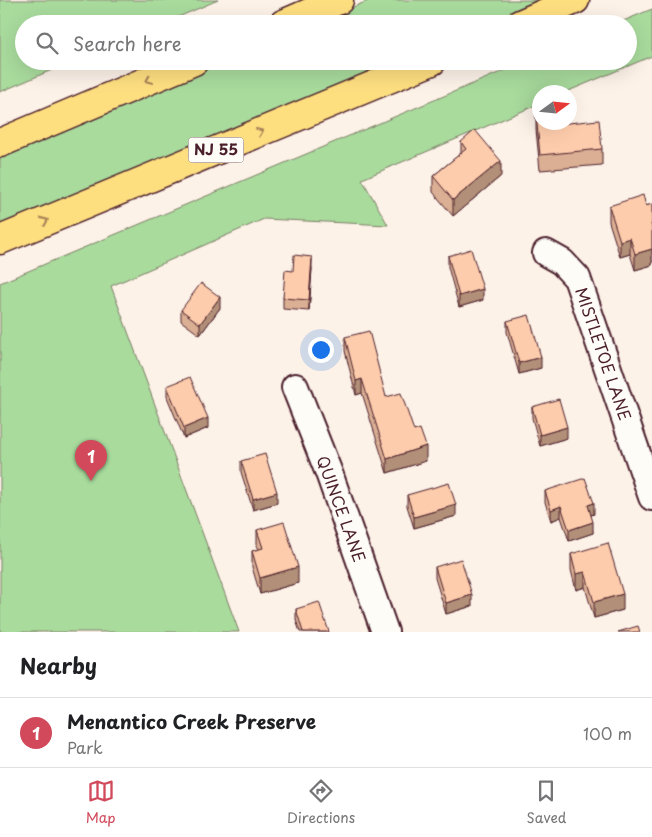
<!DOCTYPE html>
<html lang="en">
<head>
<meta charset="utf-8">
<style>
  :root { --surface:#fff; --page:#f6f6f6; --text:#202124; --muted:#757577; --line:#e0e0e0; --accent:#d1495b }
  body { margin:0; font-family:"Playpen Sans",sans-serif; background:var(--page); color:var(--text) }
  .compass { position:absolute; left:532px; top:85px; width:45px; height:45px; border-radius:50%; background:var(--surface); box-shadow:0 5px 20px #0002; rotate:75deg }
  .you { position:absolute; left:320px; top:349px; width:18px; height:18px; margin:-12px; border:4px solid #fff; border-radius:50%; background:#1a73e8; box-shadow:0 0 0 8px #1a73e833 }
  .badge { display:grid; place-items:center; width:32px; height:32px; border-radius:50%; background:var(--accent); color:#fff; font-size:16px; font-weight:700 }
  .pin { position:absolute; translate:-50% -41px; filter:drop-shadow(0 1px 2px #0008) }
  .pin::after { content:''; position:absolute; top:26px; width:18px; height:15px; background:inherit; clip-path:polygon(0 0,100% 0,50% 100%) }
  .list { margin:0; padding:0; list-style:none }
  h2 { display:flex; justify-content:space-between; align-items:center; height:65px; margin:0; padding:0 20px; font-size:21px }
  h2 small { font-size:16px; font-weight:400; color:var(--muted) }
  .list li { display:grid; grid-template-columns:32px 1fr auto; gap:15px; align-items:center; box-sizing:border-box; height:70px; padding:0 20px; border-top:1px solid var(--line) }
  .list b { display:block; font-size:19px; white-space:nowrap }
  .list p { margin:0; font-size:16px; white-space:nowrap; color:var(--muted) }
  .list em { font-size:16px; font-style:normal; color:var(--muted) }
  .icon { flex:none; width:28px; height:28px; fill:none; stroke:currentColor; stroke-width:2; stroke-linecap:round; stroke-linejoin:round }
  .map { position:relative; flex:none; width:652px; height:632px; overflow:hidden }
  .search { position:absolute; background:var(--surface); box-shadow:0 5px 20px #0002; left:15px; right:15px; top:15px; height:55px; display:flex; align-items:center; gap:12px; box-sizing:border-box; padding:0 18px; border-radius:28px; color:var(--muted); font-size:19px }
  .sheet { height:135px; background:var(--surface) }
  nav { display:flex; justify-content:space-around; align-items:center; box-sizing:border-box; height:70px; border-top:1px solid var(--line); background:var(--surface); font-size:14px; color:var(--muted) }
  nav a { display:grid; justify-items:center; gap:2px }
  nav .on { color:var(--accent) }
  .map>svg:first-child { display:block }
  .green { fill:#a9db9d; stroke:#7a7d64 }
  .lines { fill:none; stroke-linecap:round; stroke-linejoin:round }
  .minor-casing { stroke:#4a1f2b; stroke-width:30 }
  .highway-casing { stroke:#4a1f2b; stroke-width:31 }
  .minor { stroke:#fdfcf7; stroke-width:26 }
  .highway { stroke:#fedf80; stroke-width:28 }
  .wall { fill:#daaf94; stroke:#4a1f2b }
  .shaded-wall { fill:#b18f78; stroke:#4a1f2b }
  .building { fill:#fdccac; stroke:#4a1f2b }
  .oneway { stroke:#a47f56 }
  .labels { text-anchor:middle; stroke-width:5; stroke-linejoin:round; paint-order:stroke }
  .shield { fill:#fdfcf7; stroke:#806168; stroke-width:1 }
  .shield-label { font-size:15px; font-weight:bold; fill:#4a1f2b }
  .street-label { font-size:16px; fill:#4a1f2b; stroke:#fdfcf7 }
</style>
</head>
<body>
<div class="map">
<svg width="652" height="632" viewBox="0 0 652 632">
  <rect width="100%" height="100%" fill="#fdf2e8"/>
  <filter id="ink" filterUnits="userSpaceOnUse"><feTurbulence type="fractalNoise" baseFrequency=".02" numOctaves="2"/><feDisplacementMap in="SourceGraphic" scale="10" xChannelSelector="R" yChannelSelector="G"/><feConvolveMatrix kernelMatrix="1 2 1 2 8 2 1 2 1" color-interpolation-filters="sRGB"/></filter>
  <g filter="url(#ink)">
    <!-- green -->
    <g class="green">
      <path d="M0,0H218L162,24H24V61H73L0,92Z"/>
      <path d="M370,0H547L491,24H313Z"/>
      <path d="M652,9V56L566,92H540L539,104L362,179L388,225L264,219L111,286L239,632H0V283L527,61H628V24H616Z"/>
      <path d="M224,61H402L0,228V156Z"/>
    </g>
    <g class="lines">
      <!-- minor casing -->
      <g class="minor-casing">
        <g id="minor">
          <path d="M546,253L562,262L577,278L652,497"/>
          <path d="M295,387L329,473L385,632"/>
        </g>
      </g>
      <!-- highway casing -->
      <g class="highway-casing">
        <g id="highway">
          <path d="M283,24L339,0"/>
          <path d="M520,24L575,0"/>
          <path d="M0,143L194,61"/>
          <path d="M0,240L432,61"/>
        </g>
      </g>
      <!-- minor -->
      <use href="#minor" class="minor"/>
      <!-- highway -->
      <use href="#highway" class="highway"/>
    </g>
    <!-- wall -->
    <g class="wall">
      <path d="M536,114L558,124L602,149V165L540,170L536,130Z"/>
      <path d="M461,142L501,176L453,216L433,192V176L461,153Z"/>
      <path d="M652,204V265L635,270L630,254L620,257L609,222V206H646Z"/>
      <path d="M448,256L483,300L459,307L448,267Z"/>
      <path d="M312,268L309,311L283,309V298L293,271Z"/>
      <path d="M220,308L200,335L181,321V310Z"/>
      <path d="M507,321L541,368L519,374L507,332Z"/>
      <path d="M345,337L386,397L414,431L426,461L387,473L362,393L356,395L345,351Z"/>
      <path d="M167,386L208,428L184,438L167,397Z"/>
      <path d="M532,407L567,438L540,446L532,418Z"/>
      <path d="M241,461L277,503L253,510L241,472Z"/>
      <path d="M545,491L594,514L591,515L593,533L569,541L561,517L551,521L545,502Z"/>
      <path d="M407,495L456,516L414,528L407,506Z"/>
      <path d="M257,530L298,583L260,594L252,567V551L259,549L257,546Z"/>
      <path d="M571,554L623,610L594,618L585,587L576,590L571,570Z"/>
      <path d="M435,567L472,606L446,614L435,578Z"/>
      <path d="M296,609L329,632H300L296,620Z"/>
    </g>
    <!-- shaded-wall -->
    <g class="shaded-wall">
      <path d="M501,161V176L453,216V200Z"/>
      <path d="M630,238V254L620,257V241Z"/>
      <path d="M652,249V265L635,270V254Z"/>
      <path d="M312,257V268L309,311V300Z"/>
      <path d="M483,289V300L459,307V296Z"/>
      <path d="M220,297V308L200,335V324Z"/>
      <path d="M541,357V368L519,374V363Z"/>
      <path d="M362,379V393L356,395V381Z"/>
      <path d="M208,418V428L184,438V428Z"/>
      <path d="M567,427V438L540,446V435Z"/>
      <path d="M426,446V461L387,473V459Z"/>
      <path d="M277,492V503L253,510V499Z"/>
      <path d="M594,503V514L588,516V505Z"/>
      <path d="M456,505V516L414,528V517Z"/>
      <path d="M561,506V517L551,521V510Z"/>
      <path d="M593,522V533L569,541V530Z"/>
      <path d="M298,567V583L260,594V578Z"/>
      <path d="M585,572V587L576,590V574Z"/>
      <path d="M623,594V610L594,618V602Z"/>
      <path d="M472,595V606L446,614V603Z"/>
    </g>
    <!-- building -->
    <g class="building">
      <path d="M536,114H540V122H558V124L599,120L602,149L540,155Z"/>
      <path d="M475,130L501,161L453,200L433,176L466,149L461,142Z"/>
      <path d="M643,195L646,206L652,204V224H651L652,227V249L635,254L630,238L620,241L609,206Z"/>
      <path d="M471,249L483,289L459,296L448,256Z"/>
      <path d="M294,255L312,257L309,300L283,298L285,270L293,271Z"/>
      <path d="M201,283L220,297L200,324L181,310Z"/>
      <path d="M529,315L541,357L519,363L507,321Z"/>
      <path d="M369,331L386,397L401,393L414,431L420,429L426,446L387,459L362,379L356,381L345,337Z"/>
      <path d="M190,377L208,418L184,428L167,386Z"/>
      <path d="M559,399L567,427L540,435L532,407Z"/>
      <path d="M265,454L277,492L253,499L241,461Z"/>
      <path d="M585,478L594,503L588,505L593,522L569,530L561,506L551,510L545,491Z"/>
      <path d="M449,483L456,505L414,517L407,495Z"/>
      <path d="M284,522L298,567L260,578L252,551L263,548L257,530Z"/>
      <path d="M608,543L623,594L594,602L585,572L576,574L571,554Z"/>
      <path d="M461,559L472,595L446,603L435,567Z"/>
      <path d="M319,602L329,632H303L296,609Z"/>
      <path d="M638,626L640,632H618Z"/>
    </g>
    <!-- one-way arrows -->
    <defs><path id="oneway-chevron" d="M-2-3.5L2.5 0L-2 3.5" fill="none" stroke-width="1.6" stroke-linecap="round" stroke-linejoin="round" transform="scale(1.25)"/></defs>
    <g class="oneway">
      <use href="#oneway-chevron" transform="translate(149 80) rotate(157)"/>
      <use href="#oneway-chevron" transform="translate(260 132) rotate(-22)"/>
      <use href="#oneway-chevron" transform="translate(45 221) rotate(-23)"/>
    </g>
  </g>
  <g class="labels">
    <!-- shield labels -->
    <rect class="shield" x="188.5" y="137.5" width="55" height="25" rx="4"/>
    <g class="shield-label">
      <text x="216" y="155">NJ 55</text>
    </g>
    <!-- street labels -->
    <g class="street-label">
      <text transform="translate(603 354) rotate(71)" y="6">MISTLETOE LANE</text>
      <text transform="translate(341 509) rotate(70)" y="6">QUINCE LANE</text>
    </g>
  </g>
</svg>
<svg class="compass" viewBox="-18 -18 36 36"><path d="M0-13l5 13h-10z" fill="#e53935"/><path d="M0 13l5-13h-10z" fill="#757577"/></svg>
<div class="you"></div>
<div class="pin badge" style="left:91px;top:481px">1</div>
<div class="search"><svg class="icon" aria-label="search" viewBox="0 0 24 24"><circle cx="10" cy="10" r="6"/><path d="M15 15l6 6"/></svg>Search here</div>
</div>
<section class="sheet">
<h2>Nearby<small></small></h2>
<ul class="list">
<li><span class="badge">1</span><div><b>Menantico Creek Preserve</b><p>Park</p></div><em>100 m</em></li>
</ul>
</section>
<nav>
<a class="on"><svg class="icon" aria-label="map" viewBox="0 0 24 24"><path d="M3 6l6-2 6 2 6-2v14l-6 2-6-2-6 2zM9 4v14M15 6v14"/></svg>Map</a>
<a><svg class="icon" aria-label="directions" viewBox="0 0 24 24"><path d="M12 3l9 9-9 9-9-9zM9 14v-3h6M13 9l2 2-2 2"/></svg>Directions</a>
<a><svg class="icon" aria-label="saved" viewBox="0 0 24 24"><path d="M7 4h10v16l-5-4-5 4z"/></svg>Saved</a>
</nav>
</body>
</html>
